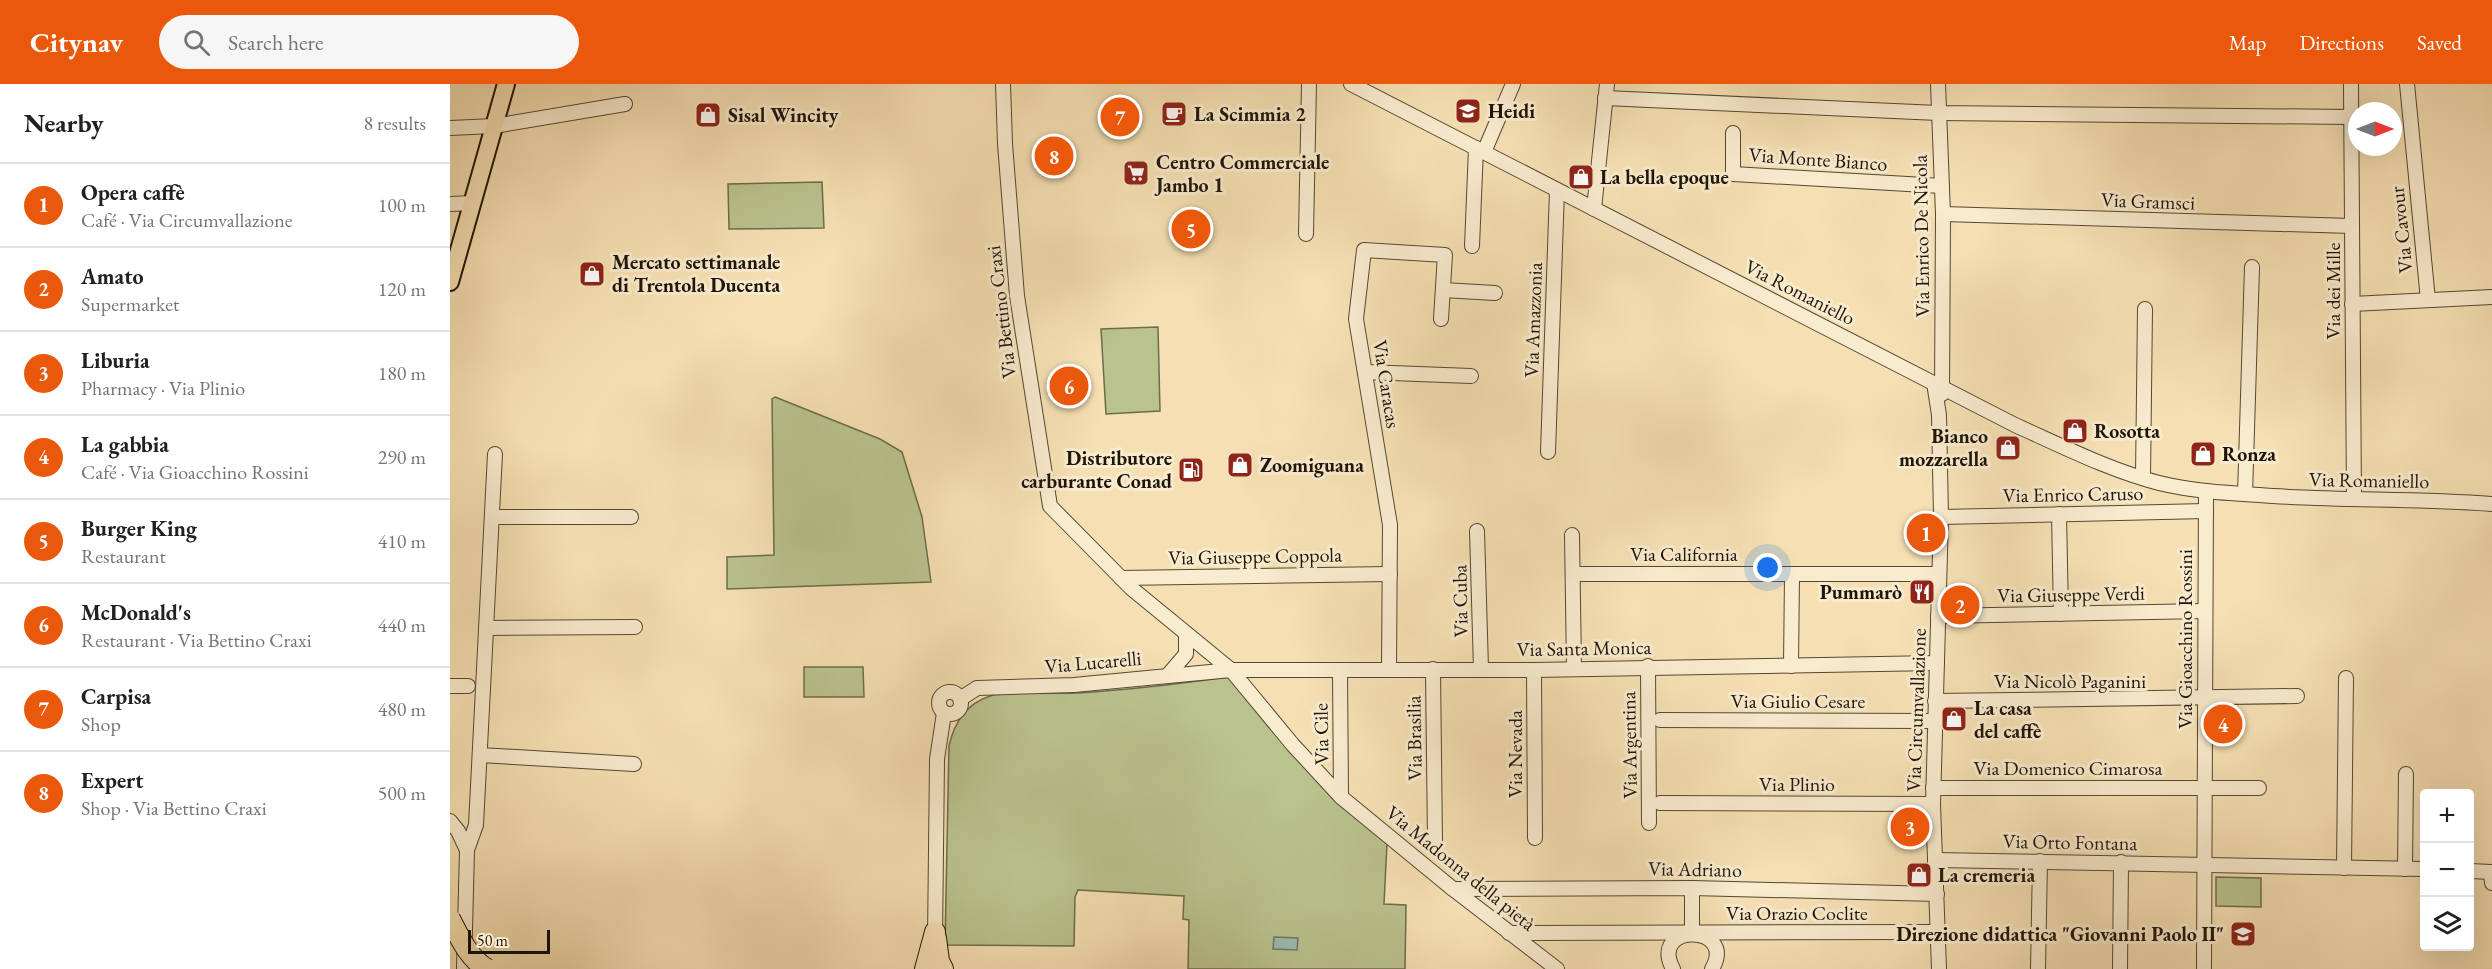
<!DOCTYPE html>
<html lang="en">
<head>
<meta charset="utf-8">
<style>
  :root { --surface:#fff; --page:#f6f6f6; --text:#202124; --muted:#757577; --line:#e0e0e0; --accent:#ea580c }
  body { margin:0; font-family:"EB Garamond",serif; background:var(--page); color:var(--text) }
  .controls { position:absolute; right:18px; bottom:18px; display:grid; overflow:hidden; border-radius:6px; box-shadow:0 6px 24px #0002 }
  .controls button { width:54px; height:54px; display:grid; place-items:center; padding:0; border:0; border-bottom:2px solid var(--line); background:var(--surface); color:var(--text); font:30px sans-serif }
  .compass { position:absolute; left:1898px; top:18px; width:54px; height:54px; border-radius:50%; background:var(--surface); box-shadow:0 6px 24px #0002; rotate:90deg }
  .scale { position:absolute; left:18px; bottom:15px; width:82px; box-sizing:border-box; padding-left:6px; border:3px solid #1e1509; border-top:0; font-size:16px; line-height:21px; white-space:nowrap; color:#1e1509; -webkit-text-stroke:4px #f9ebce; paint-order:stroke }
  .you { position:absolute; left:1318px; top:484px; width:21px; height:21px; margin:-15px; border:4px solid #fff; border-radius:50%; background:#1a73e8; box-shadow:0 0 0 9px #1a73e833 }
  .badge { display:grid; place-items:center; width:39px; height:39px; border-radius:50%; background:var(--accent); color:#fff; font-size:20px; font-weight:700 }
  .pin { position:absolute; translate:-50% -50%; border:3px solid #fff; box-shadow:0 2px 6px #0006 }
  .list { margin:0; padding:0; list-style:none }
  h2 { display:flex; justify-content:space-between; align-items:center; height:78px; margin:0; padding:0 24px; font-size:26px }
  h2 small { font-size:20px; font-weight:400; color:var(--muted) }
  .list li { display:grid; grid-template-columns:39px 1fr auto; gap:18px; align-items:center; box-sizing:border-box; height:84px; padding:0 24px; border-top:2px solid var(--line) }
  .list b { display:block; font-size:22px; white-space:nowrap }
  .list p { margin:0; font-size:20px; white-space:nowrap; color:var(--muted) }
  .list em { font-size:20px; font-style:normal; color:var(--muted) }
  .icon { flex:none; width:33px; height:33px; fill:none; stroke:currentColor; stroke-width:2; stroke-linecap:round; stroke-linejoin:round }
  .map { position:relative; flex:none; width:2042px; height:885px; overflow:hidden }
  header { display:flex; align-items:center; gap:36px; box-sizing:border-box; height:84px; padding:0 30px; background:var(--accent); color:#fff }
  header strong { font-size:28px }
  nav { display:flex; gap:33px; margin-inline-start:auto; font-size:21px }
  .search { width:420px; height:54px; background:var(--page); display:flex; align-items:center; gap:15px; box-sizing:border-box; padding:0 21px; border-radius:33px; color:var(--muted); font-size:22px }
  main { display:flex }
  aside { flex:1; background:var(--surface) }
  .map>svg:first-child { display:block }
  .green { fill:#bac38e; stroke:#6c6c4c; stroke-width:1.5 }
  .water { fill:#9dbdb0; stroke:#6a7a6d; stroke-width:1.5 }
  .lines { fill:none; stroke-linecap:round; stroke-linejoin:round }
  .minor-casing { stroke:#544834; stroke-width:16 }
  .major-casing { stroke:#1e1509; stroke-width:20 }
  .highway-casing { stroke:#1e1509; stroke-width:22 }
  .minor { stroke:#f9ebce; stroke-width:14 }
  .major { stroke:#f6e0b3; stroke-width:16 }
  .highway { stroke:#f6e0b3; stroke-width:20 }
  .highway-bridge-casing { stroke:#1e1509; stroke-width:22; stroke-linecap:butt }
  .highway-bridge { stroke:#f6e0b3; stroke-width:20 }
  .labels { text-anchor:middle; stroke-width:6; stroke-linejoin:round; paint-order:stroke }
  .poi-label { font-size:20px; font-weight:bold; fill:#1e1509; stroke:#f9ebce; text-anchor:start }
  .street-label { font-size:20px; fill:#1e1509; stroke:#f9ebce }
</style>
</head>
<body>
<header>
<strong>Citynav</strong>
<div class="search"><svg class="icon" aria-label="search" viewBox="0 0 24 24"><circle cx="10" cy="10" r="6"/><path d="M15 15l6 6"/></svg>Search here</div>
<nav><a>Map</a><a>Directions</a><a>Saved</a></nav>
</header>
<main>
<aside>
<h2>Nearby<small>8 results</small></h2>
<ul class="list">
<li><span class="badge">1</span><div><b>Opera caffè</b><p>Café · Via Circumvallazione</p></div><em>100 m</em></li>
<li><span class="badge">2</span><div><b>Amato</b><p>Supermarket</p></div><em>120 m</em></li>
<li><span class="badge">3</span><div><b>Liburia</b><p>Pharmacy · Via Plinio</p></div><em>180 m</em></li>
<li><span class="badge">4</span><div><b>La gabbia</b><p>Café · Via Gioacchino Rossini</p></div><em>290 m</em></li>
<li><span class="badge">5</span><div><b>Burger King</b><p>Restaurant</p></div><em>410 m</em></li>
<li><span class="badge">6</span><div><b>McDonald's</b><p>Restaurant · Via Bettino Craxi</p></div><em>440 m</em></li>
<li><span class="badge">7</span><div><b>Carpisa</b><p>Shop</p></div><em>480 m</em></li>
<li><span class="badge">8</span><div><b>Expert</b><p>Shop · Via Bettino Craxi</p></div><em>500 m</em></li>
</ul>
</aside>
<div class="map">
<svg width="2042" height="885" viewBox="0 0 2042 885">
  <rect width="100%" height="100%" fill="#f6e0b3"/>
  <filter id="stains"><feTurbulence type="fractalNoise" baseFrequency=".00333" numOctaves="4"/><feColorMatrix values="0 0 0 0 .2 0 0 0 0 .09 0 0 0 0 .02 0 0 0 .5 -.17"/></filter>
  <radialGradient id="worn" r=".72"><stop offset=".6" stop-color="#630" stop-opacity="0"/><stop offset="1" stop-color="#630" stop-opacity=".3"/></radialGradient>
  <!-- green -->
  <g class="green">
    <path d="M372,98L374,144L279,145L278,100Z"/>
    <path d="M708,243L710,327L656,330L651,245Z"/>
    <path d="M325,313L430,355L452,368L472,433L481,498L277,505V473L324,471L322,315Z"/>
    <path d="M354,583H413L414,613H354Z"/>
    <path d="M778,593L868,696L937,759L934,820L956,821L955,885H738L739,836L733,835L734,812L628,806L625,813L624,862L495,861L499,662C504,639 516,620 540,612C565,605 601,611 627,609C678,606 728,600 778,593Z"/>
    <path d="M1766,793L1811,794V823L1766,822Z"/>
  </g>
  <!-- water -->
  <path class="water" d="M824,853L848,854L847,866L823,865Z"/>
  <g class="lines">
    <!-- minor casing -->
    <g class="minor-casing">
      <g id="minor">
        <path d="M553,0L555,60L567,212L600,422L681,504L781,586L843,661L891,713L1003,805L1107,885"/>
        <path d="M901,0L1565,341C1612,362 1659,386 1709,399C1742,407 1775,409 1809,411C1886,417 1964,414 2042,420"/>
        <path d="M1488,0L1493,130L1492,310"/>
        <path d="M1901,0L1904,415"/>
        <path d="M1957,0L1978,216"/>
        <path d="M1155,14L1488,29L1901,33"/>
        <path d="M0,44L44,42L175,20"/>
        <path d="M1283,49V90L1492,102"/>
        <path d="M1034,68L1063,0"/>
        <path d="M0,120L22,119"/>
        <path d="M1144,125L1157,0"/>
        <path d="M1493,130L1902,142"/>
        <path d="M856,150L859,0"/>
        <path d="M1022,162L1026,64"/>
        <path d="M993,206L1045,209"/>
        <path d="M1902,220L2042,213"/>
        <path d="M915,288L1021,292"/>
        <path d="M1484,299L1489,331L1491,433L1483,720L1489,885"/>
        <path d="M1098,368L1107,106"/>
        <path d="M1693,393L1695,225"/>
        <path d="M1795,410L1802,183"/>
        <path d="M1609,430L1611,530"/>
        <path d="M42,433H181"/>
        <path d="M1491,433L1756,427"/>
        <path d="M1027,447L1031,585"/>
        <path d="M1122,451L1124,584"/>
        <path d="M1123,490H1489"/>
        <path d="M671,494L940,490"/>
        <path d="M1488,532L1755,527"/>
        <path d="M36,544L185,543"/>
        <path d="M1198,582L1199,739"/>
        <path d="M1341,582L1342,490"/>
        <path d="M983,585L985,758"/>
        <path d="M890,586L891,713"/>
        <path d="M939,586L940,441L906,235L914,166L995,171L991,235"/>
        <path d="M1084,586L1085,754"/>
        <path d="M718,591L736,570V551"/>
        <path d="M0,602H18"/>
        <circle cx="500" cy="619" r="11"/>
        <path d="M510,615L527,604L624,601L781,586H1084L1487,579"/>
        <path d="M1485,617L1847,612"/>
        <path d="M1210,636L1485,637"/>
        <path d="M30,671L184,680"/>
        <path d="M1483,704H1809"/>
        <path d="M1210,719L1483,720"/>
        <path d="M0,737L8,747L17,766L14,885"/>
        <path d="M17,766L26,741L45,370"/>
        <path d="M1485,776L1974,785"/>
        <path d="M1894,784L1896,594"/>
        <path d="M1955,785L1956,690"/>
        <path d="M2020,787L2041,788L2042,799"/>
        <path d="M1003,805L1242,804L1487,810"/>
        <path d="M1242,848V804"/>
        <path d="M1059,849L1487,848"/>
        <path d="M485,856L487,675L494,629"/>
        <path d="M1223,885C1198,838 1288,840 1262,885"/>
        <path d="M1588,885L1590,777"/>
        <path d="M1670,885L1671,778"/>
        <path d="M1754,885L1756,407"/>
      </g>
    </g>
    <!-- major casing -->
    <g class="major-casing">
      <path id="major" d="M0,198L56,0"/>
    </g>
    <!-- highway casing -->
    <g class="highway-casing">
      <g id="highway">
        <path d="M486,854L489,877L493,885"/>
        <path d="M475,885L485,848"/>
      </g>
    </g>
    <!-- minor -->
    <use href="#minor" class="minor"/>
    <!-- major -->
    <use href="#major" class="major"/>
    <!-- highway -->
    <use href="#highway" class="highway"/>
    <!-- highway-bridge casing -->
    <g class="highway-bridge-casing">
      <path id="highway-bridge" d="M0,835C9,852 19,875 37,885"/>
    </g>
    <!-- highway-bridge -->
    <use href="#highway-bridge" class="highway-bridge"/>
  </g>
  <!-- icons -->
  <defs>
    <g id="school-square" transform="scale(1.35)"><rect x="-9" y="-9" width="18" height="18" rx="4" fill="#8f2418" stroke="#f9ebce"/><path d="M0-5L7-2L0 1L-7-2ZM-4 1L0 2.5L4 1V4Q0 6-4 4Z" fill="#fff"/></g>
    <g id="cafe-square" transform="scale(1.35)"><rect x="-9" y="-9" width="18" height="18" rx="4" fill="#8f2418" stroke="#f9ebce"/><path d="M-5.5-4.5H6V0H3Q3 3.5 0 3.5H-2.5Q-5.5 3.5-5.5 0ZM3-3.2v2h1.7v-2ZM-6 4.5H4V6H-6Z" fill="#fff"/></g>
    <g id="shop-square" transform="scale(1.35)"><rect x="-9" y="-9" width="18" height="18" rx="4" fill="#8f2418" stroke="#f9ebce"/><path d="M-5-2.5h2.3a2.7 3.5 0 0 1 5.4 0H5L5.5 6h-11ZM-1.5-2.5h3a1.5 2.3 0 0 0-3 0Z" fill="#fff"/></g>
    <g id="supermarket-square" transform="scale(1.35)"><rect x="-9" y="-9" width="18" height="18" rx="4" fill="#8f2418" stroke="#f9ebce"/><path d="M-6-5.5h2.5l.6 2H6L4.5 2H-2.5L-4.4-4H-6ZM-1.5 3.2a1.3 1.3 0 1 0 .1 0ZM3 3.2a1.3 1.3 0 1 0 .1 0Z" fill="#fff"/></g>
    <g id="fuel-square" transform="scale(1.35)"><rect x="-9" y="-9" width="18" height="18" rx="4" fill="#8f2418" stroke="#f9ebce"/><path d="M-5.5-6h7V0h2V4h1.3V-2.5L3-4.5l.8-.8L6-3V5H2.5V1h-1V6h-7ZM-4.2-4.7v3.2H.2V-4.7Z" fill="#fff"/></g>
    <g id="restaurant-square" transform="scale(1.35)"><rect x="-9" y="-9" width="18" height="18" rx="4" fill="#8f2418" stroke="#f9ebce"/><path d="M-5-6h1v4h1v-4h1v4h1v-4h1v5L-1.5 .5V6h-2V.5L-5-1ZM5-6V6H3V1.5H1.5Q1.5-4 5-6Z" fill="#fff"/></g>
  </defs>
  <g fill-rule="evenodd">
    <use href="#school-square" x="1018" y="27"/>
    <use href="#cafe-square" x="724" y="30"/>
    <use href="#shop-square" x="258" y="31"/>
    <use href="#supermarket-square" x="686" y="89"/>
    <use href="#shop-square" x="1131" y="93"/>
    <use href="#shop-square" x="142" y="190"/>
    <use href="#shop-square" x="1625" y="347"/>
    <use href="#shop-square" x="1558" y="364"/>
    <use href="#shop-square" x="1753" y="370"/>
    <use href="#shop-square" x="790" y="381"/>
    <use href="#fuel-square" x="741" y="386"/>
    <use href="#restaurant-square" x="1472" y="508"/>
    <use href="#shop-square" x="1504" y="635"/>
    <use href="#shop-square" x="1469" y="791"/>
    <use href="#school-square" x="1793" y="850"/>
  </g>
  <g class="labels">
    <!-- poi labels -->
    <g class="poi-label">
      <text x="1038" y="34">Heidi</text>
      <text x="744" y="37">La Scimmia 2</text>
      <text x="278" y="38">Sisal Wincity</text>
      <text x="706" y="85">Centro Commerciale<tspan x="706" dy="23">Jambo 1</tspan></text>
      <text x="1150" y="100">La bella epoque</text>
      <text x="162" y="185">Mercato settimanale<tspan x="162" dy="23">di Trentola Ducenta</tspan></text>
      <text x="1644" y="354">Rosotta</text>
      <text x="1538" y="359" text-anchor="end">Bianco<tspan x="1538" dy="23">mozzarella</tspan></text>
      <text x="1772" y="377">Ronza</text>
      <text x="722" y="381" text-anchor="end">Distributore<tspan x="722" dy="23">carburante Conad</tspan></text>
      <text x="810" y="388">Zoomiguana</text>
      <text x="1452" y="515" text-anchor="end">Pummarò</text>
      <text x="1524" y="631">La casa<tspan x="1524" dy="23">del caffè</tspan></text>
      <text x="1488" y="798">La cremeria</text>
      <text x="1774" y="857" text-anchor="end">Direzione didattica "Giovanni Paolo II"</text>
    </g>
    <!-- street labels -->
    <g class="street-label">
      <text transform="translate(1368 75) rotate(4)" y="7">Via Monte Bianco</text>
      <text transform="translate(1698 117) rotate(2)" y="7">Via Gramsci</text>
      <text transform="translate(1951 146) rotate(-96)" y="7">Via Cavour</text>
      <text transform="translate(1471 152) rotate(-91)" y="7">Via Enrico De Nicola</text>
      <text transform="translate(1883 207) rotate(-90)" y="7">Via dei Mille</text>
      <text transform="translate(1350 208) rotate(27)" y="7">Via Romaniello</text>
      <text transform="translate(551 228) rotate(-97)" y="7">Via Bettino Craxi</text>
      <text transform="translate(1083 236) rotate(-88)" y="7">Via Amazzonia</text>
      <text transform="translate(937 300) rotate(81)" y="7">Via Caracas</text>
      <text transform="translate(1919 396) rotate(1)" y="7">Via Romaniello</text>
      <text transform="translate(1623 410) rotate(-1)" y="7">Via Enrico Caruso</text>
      <text x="1234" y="477">Via California</text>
      <text transform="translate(805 472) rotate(-1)" y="7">Via Giuseppe Coppola</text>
      <text transform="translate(1621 510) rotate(-1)" y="7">Via Giuseppe Verdi</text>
      <text transform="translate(1010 517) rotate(-91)" y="7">Via Cuba</text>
      <text transform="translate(1735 555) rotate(-90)" y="7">Via Gioacchino Rossini</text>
      <text transform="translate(1134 564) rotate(-1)" y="7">Via Santa Monica</text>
      <text transform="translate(643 578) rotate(-5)" y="7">Via Lucarelli</text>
      <text x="1620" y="604">Via Nicolò Paganini</text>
      <text x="1348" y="624">Via Giulio Cesare</text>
      <text transform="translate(1466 626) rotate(-88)" y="7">Via Circumvallazione</text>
      <text transform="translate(871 650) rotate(-91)" y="7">Via Cile</text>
      <text transform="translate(964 654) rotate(-91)" y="7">Via Brasilia</text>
      <text transform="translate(1179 661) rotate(-91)" y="7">Via Argentina</text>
      <text transform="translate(1065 670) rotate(-90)" y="7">Via Nevada</text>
      <text x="1618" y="691">Via Domenico Cimarosa</text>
      <text x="1347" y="707">Via Plinio</text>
      <text transform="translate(1620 758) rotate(1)" y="7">Via Orto Fontana</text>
      <text transform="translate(1011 784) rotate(39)" y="7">Via Madonna della pietà</text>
      <text transform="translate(1245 785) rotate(1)" y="7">Via Adriano</text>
      <text x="1347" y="836">Via Orazio Coclite</text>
    </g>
  </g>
  <rect width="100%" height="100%" filter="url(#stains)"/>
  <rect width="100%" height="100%" fill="url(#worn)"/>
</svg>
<div class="controls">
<button>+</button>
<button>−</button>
<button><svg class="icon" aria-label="layers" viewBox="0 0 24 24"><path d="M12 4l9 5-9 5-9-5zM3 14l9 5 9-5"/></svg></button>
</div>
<svg class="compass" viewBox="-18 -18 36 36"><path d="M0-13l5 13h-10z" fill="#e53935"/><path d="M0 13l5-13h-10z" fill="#757577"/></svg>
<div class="scale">50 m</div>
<div class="you"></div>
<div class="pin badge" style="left:1476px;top:449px">1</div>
<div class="pin badge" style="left:1510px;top:521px">2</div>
<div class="pin badge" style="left:1460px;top:743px">3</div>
<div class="pin badge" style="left:1773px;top:640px">4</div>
<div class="pin badge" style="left:741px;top:145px">5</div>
<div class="pin badge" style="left:619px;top:302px">6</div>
<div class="pin badge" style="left:670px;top:33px">7</div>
<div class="pin badge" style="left:604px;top:72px">8</div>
</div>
</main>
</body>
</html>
